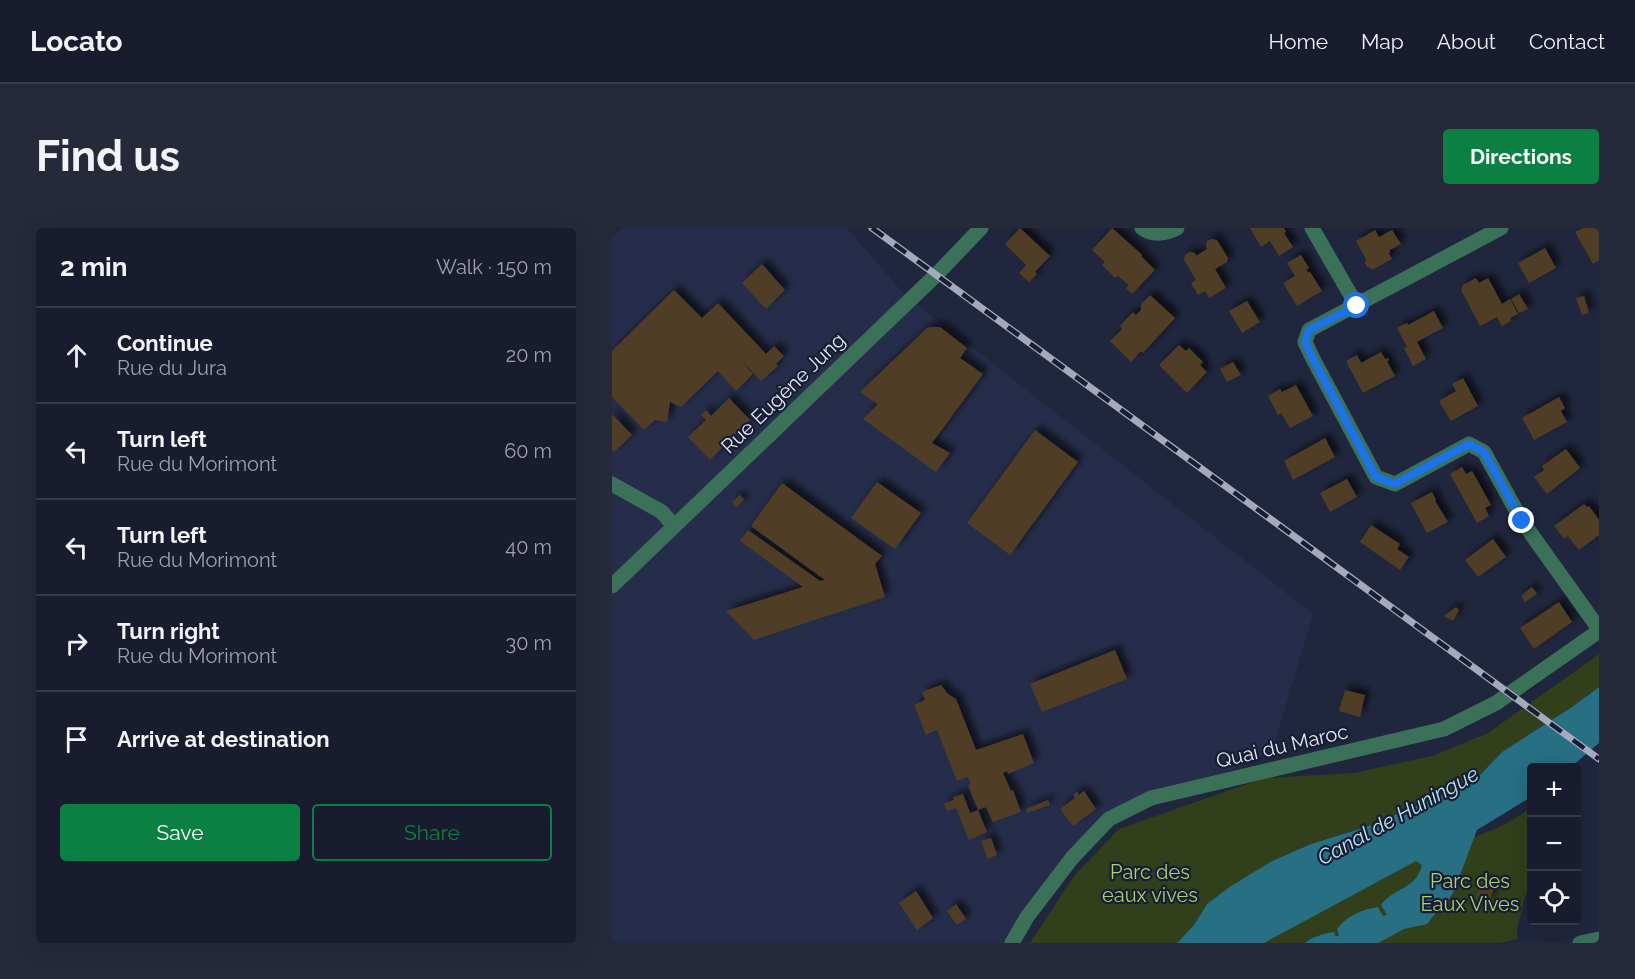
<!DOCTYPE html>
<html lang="en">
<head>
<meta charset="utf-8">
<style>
  :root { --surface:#181c2e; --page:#25293a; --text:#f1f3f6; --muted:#9fa1aa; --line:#363a4a; --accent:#0b8043 }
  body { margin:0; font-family:Raleway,sans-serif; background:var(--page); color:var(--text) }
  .controls { position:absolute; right:18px; bottom:18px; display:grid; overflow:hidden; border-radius:6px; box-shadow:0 6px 24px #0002 }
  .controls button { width:54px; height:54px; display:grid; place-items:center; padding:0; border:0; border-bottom:2px solid var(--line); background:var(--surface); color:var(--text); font:30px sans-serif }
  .stop { position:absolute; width:18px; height:18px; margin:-14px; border:4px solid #1a73e8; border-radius:50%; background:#fff }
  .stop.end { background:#1a73e8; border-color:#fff; box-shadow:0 2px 6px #0008 }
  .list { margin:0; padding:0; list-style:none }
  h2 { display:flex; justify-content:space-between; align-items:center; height:78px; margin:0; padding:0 24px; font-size:26px }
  h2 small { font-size:20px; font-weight:400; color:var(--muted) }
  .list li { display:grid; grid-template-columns:39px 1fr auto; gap:18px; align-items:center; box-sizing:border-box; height:96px; padding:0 24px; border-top:2px solid var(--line) }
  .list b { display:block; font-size:22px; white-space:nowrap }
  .list p { margin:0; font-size:20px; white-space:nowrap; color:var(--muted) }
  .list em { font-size:20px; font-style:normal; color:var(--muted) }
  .actions { display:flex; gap:12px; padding:18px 24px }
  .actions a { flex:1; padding:14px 0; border:2px solid var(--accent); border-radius:6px; text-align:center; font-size:21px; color:var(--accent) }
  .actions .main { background:var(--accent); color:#fff }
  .icon { flex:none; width:33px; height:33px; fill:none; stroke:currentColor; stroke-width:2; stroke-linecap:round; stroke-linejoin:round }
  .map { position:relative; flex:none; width:987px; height:715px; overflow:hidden; border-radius:6px }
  header { display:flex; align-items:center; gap:36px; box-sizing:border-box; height:84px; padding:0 30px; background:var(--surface); border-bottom:2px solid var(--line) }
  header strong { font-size:28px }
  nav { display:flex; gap:33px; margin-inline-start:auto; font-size:21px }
  .intro { display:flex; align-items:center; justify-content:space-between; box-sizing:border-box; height:144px; padding:0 36px }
  h1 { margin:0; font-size:42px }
  .button { padding:15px 27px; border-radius:6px; background:var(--accent); color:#fff; font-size:21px; font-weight:700 }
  main { display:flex; gap:36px; padding:0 36px }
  aside { flex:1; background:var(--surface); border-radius:6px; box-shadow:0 6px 24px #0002 }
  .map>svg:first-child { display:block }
  .built { fill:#262d4a }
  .green { fill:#313f1a }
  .water { fill:#276f83 }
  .building { fill:#503d27; filter:url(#shadow) }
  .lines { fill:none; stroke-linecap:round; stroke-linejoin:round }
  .minor { stroke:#3b7159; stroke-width:15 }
  .rail-casing { stroke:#a4aabb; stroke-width:7 }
  .rail { stroke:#171d33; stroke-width:4.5; stroke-dasharray:14; stroke-linecap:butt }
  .route { stroke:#1a73e8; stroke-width:8 }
  .labels { text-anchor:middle; stroke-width:4.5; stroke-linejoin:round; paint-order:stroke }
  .street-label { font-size:20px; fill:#e2e7f6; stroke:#171d33 }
  .park-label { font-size:20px; fill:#abcf73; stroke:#171d33 }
  .water-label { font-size:21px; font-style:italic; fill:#b9e6f4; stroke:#171d33 }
</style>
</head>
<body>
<header>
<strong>Locato</strong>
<nav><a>Home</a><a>Map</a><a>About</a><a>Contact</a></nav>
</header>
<div class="intro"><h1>Find us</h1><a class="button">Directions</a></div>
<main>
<aside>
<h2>2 min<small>Walk · 150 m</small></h2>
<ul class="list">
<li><svg class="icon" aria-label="ahead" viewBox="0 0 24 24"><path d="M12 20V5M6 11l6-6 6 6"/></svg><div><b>Continue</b><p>Rue du Jura</p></div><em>20 m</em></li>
<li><svg class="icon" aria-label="left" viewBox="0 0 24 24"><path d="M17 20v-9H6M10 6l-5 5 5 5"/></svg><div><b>Turn left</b><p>Rue du Morimont</p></div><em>60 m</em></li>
<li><svg class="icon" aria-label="left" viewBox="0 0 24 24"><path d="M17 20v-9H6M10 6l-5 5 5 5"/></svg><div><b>Turn left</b><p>Rue du Morimont</p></div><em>40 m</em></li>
<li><svg class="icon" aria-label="right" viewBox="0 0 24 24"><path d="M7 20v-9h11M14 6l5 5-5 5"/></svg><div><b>Turn right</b><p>Rue du Morimont</p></div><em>30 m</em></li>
<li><svg class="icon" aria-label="arrive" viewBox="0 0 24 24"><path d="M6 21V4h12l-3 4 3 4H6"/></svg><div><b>Arrive at destination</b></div></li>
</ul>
<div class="actions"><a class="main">Save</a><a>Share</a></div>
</aside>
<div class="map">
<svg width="987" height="715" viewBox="0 0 987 715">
  <defs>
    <filter id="shadow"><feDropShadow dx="5.5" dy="-5.5" stdDeviation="3" flood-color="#0009"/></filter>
  </defs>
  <rect width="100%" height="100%" fill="#20263d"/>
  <!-- built -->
  <path class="built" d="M12,0H235L293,67L701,386L660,523L499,597L432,673L406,715H0V8Z"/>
  <!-- green -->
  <g class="green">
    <path d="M987,426V459L960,479L890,524L869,546L837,564L757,598L699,616L660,633L595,676L582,697L565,715H418L462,648L507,601L652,550L742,545L820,528L876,505Z"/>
    <path d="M919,579V652L912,672L905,702L906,711L889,715H652C702,688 751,659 802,633C841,614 886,606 919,579Z"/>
  </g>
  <!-- water -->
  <path class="water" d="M987,459V515L959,539L920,540L919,569L865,602L842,663C838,670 833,679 825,680L820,674L818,675L823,682V686L815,696L792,701L766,715H693C702,708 711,706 722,704L723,708H727L725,701C736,687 749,682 766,679L771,688L775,687L769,677C782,659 804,662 810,637L804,633L652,715H565L582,697L595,676L619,658L660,633L699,616L757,598L837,564L869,546L890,524L960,479Z"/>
  <!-- building -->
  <g class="building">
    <path d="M408,0L438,28L423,44L425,46L417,54L407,45L414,37L393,16Z"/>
    <path d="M500,0L528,25L530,27L529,28L543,42L520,66L514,60L517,57L506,48L503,50L490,37L493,34L480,22Z"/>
    <path d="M638,0H672L674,4L672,5L681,19L667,28L658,13L649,19Z"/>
    <path d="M971,0H987V32L981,36L963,4Z"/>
    <path d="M763,2L767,9L780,2L789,16L778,22L777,26L780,31L760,42L759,40L755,39L753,35L754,31L744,13Z"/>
    <path d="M600,11L605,12L616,30L615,34L603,41L614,60L597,70L593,63L586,67L579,55L584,52L572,32L573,27L578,24L583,25L584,28L595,21L594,18L595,13Z"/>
    <path d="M933,20L944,40L917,55L906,35Z"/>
    <path d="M689,27L697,40L694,42L697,45L698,44L710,63L685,78L671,55L683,48L675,35Z"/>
    <path d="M150,36L173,62L154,81L130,55Z"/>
    <path d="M864,50L867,55L876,50L890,76L898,71L906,86L898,90L899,93L890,98L885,89L868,98L849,62L851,57Z"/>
    <path d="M62,62L90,90L106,75L154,126L162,118L172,128L164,136L166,138L149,153L129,132L141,146L124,163L106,143L69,179L58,174L55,194L43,192L32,202L0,169V123Z"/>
    <path d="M907,66L916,81L907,85L899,71Z"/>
    <path d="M538,67L563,90L531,125L529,123L519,134L498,113L510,101L508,98L521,84L524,87L529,82V76Z"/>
    <path d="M972,68L977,85L970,87L964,70Z"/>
    <path d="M635,73L648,94L630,105L617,83Z"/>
    <path d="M822,83L831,100L805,114L814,131L801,138L792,120L795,119L785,100L795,95L796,97Z"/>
    <path d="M319,99H328L355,120L348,130L371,146L320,215L338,225L324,244L251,191L266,176L248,164L315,100Z"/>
    <path d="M567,117L574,123L577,120L591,134L588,137L595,144L575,165L547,137Z"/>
    <path d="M769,124L773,131L776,130L777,132L775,133L783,148L751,165L734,133L745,127L749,135Z"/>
    <path d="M621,134L629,147L615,154L608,141Z"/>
    <path d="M851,150L866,178L839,193L827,173L844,163L840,156Z"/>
    <path d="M684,157L701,188L678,200L669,185L666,187L656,168L668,161L670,164Z"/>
    <path d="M947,169L953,180L949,183L955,194L922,212L910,190Z"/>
    <path d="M117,170L138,192L98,232L76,209L94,192L89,187L94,182L99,188Z"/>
    <path d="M0,186L20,207L2,224L0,222Z"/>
    <path d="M423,202L466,234L398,327L355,295Z"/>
    <path d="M713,210L723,229L681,252L672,233Z"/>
    <path d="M954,221L968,240L935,266L922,249L932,242L930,238Z"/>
    <path d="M850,239L854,246L860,243L879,277L873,280L877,288L865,295L838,246Z"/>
    <path d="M735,251L745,269L718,284L708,265Z"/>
    <path d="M265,254L309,285L283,321L239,290Z"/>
    <path d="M170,255L270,328L263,336L273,369L142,412L114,383L191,359L128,313L136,302L208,353L213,352L139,298Z"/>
    <path d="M820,264L824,272L823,273L836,294L815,305L799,275Z"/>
    <path d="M128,267L132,272L124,279L120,274Z"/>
    <path d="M972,276L975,279L977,278L987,292V307L967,322L956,308L952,311L942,298Z"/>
    <path d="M759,297L788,316L785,321L797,329L788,342L748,314Z"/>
    <path d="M881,311L894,329L866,349L853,332Z"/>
    <path d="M920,359L925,366L913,374L909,368Z"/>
    <path d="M947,374L960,394L922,421L908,400Z"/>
    <path d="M844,379L847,382L841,393L832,388Z"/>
    <path d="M503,422L515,451L430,484L418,456Z"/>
    <path d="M329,457L336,466L344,471L364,522L411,506L422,535L396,546L395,543L391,545L399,563L401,562L409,584L381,594L374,579L366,582L356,557L359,556L356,549L345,553L325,502L314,507L302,477L313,472L310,464Z"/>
    <path d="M733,462L753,467L748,489L727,483Z"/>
    <path d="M472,563L484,581L461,598L448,581L463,570L461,567L465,564L467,567Z"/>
    <path d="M351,566L358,585L366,582L375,604L357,612L344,580L335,583L332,576L342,572L341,569Z"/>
    <path d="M436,572L438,577L415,585L414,581Z"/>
    <path d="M379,610L385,627L376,631L369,613Z"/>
    <path d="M869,653L883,657L877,674L864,670Z"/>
    <path d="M304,663L321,690L305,702L287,675Z"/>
    <path d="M344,676L354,691L345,697L335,683Z"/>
  </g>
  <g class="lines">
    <!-- minor -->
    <g class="minor">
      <path d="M530,0C540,8 554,6 565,0"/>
      <path d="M700,0L745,78"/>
      <path d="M889,0L697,102L693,114L700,129L764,249L783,256L857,216L872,224L910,293L987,401"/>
      <path d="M0,256L50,284L62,298"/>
      <path d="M0,358L324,47L369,0"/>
      <path d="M400,715L415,689L460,630L497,591L539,570L832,501L884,475L987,403"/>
      <path d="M968,715L987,711"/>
    </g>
    <!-- rail casing -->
    <g class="rail-casing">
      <path id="rail" d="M260,0L987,531"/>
    </g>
    <!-- rail -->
    <use href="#rail" class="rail"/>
  </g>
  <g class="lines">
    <!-- route -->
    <path class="route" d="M745,78L697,102L693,114L700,129L764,249L783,256L857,216L872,224L910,293"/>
  </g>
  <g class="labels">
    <!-- street labels -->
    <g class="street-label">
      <text transform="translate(171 165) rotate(-44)" y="7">Rue Eugène Jung</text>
      <text transform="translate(670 518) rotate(-13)" y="7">Quai du Maroc</text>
    </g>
    <!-- park labels -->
    <g class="park-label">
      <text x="538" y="651">Parc des<tspan x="538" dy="23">eaux vives</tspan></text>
      <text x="858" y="660">Parc des<tspan x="858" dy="23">Eaux Vives</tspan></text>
    </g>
    <!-- water labels -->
    <g class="water-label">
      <text transform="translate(786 588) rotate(-29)" y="7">Canal de Huningue</text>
    </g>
  </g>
</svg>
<div class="controls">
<button>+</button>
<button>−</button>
<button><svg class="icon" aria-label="locate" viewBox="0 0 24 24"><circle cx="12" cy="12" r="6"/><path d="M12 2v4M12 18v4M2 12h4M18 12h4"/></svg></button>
</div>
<div class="stop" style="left:745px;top:78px"></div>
<div class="stop end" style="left:910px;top:293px"></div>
</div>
</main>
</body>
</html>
